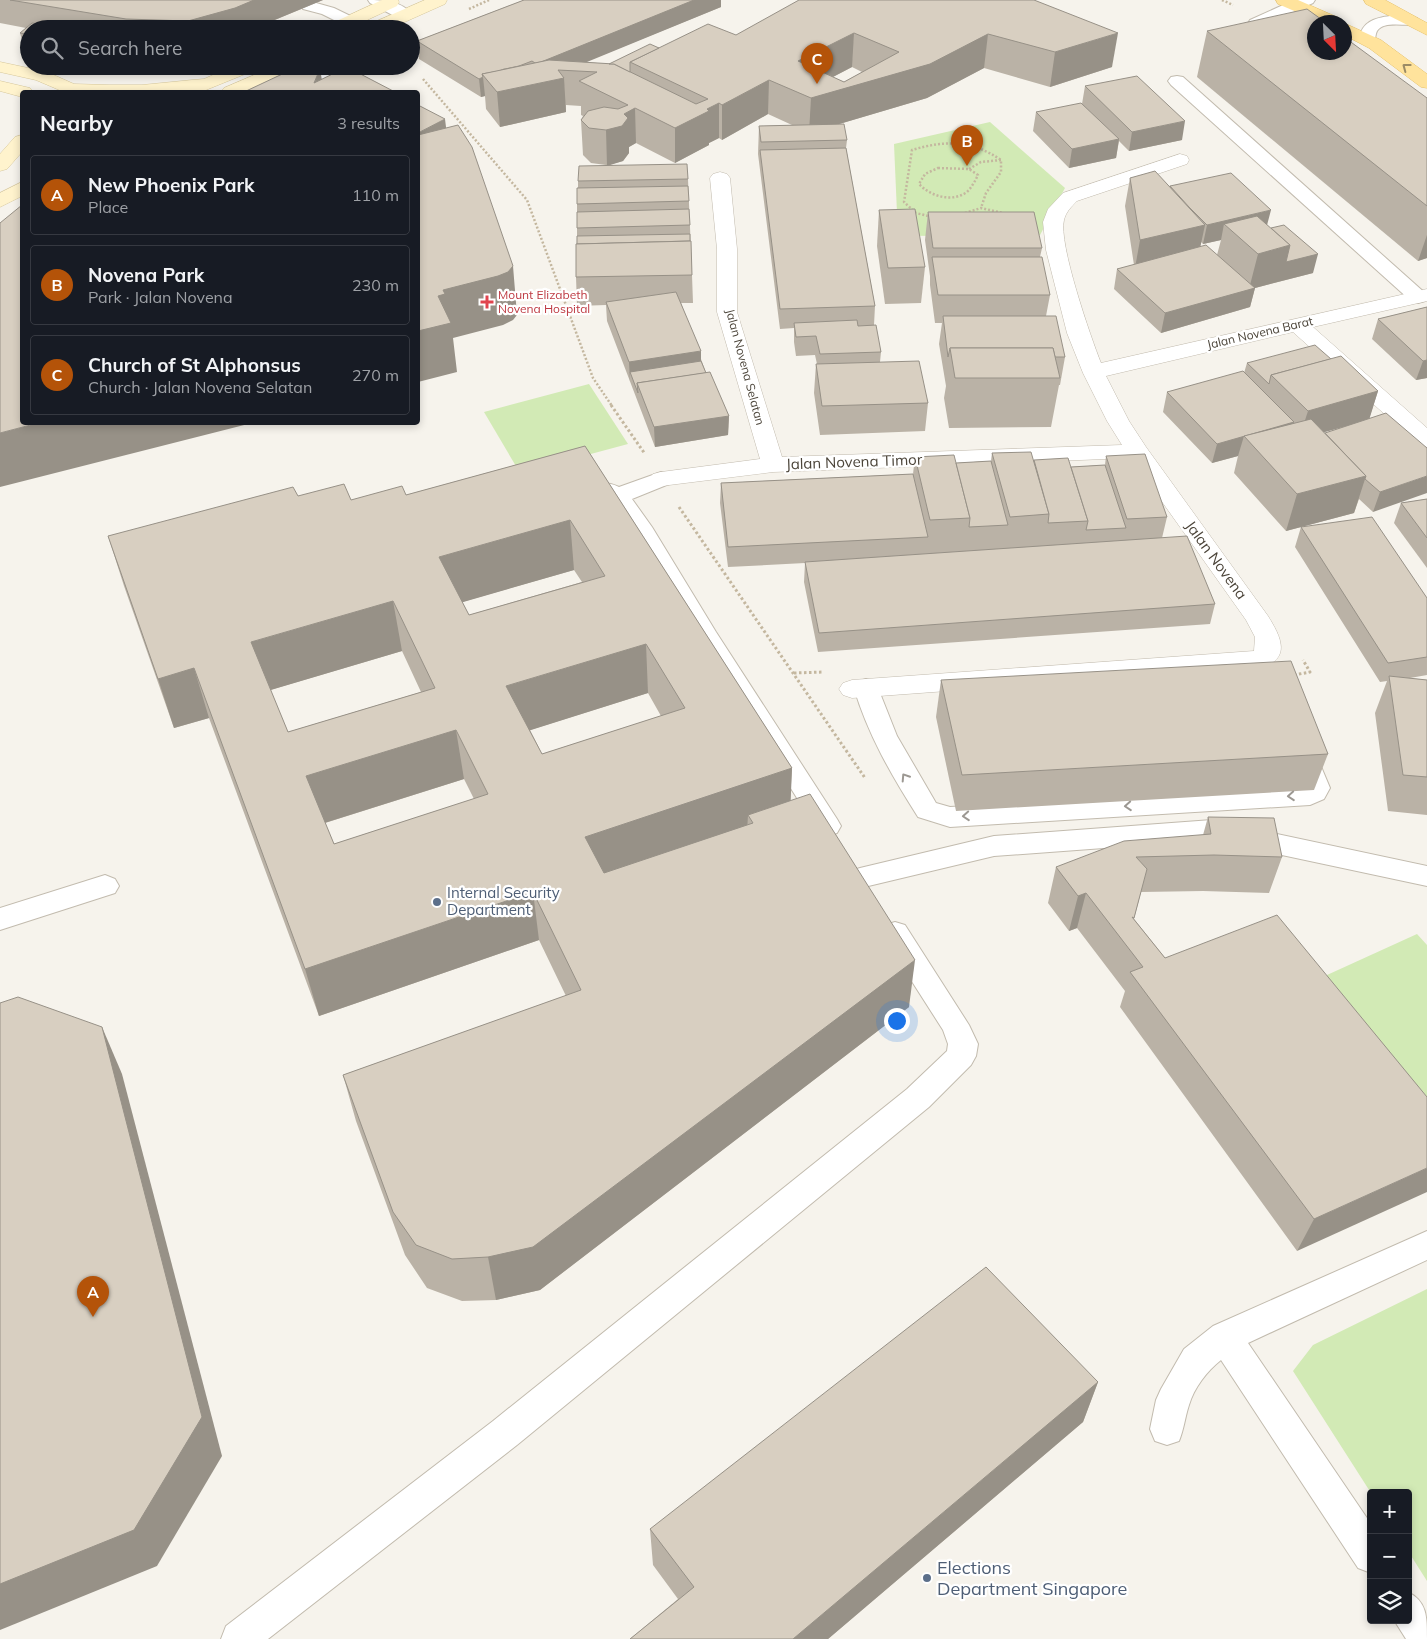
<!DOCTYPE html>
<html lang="en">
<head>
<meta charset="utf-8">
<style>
  :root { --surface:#171b24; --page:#242831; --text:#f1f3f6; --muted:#9ea1a6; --line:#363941; --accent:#b45309 }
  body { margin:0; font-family:Mulish,sans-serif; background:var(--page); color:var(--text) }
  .controls { position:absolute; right:15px; bottom:15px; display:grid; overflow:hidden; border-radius:5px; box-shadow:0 2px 8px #0003 }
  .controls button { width:45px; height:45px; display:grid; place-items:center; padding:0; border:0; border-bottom:1px solid var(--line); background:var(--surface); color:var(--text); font:25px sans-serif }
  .compass { position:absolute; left:1307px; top:15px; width:45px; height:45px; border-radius:50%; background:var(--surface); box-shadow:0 2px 8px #0003; rotate:156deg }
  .you { position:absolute; left:896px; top:1020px; width:18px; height:18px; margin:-12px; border:4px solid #fff; border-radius:50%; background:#1a73e8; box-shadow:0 0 0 8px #1a73e833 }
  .badge { display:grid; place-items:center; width:32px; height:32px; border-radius:50%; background:var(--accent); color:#fff; font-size:16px; font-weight:700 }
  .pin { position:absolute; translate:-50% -41px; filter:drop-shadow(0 1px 2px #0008) }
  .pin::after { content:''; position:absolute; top:26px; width:18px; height:15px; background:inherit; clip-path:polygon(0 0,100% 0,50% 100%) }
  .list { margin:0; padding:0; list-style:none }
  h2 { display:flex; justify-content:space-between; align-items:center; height:65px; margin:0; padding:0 20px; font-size:21px }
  h2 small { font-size:16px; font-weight:400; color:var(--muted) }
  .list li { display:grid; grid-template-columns:32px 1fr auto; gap:15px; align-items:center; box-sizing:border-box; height:80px; margin:0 10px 10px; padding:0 10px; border:1px solid var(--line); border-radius:5px }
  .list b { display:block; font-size:19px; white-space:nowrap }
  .list p { margin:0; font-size:16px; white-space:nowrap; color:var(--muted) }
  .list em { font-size:16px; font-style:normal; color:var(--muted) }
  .icon { flex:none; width:28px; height:28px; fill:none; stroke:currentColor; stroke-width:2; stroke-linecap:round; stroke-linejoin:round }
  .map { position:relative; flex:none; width:1427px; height:1639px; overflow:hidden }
  .search { position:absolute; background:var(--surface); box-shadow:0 2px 8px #0003; left:20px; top:20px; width:400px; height:55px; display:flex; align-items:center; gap:12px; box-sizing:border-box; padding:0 18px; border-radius:28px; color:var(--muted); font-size:19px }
  .panel { position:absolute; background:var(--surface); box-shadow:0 2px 8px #0003; left:20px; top:90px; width:400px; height:335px; border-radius:5px }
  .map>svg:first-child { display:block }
  .green { fill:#d2eab5 }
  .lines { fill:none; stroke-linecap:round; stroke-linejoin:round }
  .lane-casing { stroke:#c2bbae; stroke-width:2 }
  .street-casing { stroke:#c2bbae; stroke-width:1 }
  .secondary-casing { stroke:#d6c79b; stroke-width:1 }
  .primary-casing { stroke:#e6c16a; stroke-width:1 }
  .path-far1 { stroke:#c4b79f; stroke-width:2.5; stroke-dasharray:2 2; stroke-linecap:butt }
  .path { stroke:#c4b79f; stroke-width:3; stroke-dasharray:2.5 2.5; stroke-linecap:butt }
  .lane { fill:#fff; fill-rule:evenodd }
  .street { fill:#fff; fill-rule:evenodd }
  .secondary { fill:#fff3cd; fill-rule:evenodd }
  .primary { fill:#ffe39c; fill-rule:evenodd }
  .wall { fill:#bab2a6; fill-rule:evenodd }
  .shaded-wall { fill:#979187 }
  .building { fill:#d8cfc1; stroke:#979187; fill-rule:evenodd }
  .oneway { stroke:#9c8c66 }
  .oneway2 { stroke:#9c9892 }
  .health-dot { fill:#e0444e; stroke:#fff; stroke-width:2 }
  .service-dot { fill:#5c6f8a; stroke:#fff; stroke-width:2 }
  .labels { text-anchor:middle; stroke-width:4.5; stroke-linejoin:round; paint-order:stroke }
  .far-health-label { font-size:12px; fill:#be3a42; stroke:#fff; text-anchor:start }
  .far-street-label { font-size:12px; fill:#4b4439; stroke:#fff }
  .street-label { font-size:15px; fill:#4b4439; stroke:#fff }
  .service-label { font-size:15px; fill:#4e5e75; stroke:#fff; text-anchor:start }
  .near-service-label { font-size:18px; fill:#4e5e75; stroke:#fff; text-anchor:start }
</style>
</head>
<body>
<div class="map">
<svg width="1427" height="1639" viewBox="0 0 1427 1639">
  <rect width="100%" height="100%" fill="#f6f3ec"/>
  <!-- green -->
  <g class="green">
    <path d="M990,122L1065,188L1040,235L898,236L894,144Z"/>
    <path d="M589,384L628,444L520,473L484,412Z"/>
    <path d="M1417,934L1427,945V1105L1316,980Z"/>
    <path d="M1427,1289V1581L1408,1551V1493H1371L1293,1371L1313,1345Z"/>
  </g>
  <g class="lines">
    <!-- lane casing -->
    <g class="lane-casing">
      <g id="lane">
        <path d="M368,0C383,0 403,1 412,15L410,18H398L370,3Z"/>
        <path d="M1294,0H1315L1313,3L1262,26H1250L1248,23L1250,20Z"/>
        <path d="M309,1L334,8L371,26L373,29H352L322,14L303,9L301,6L303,3Z"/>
        <path d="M1390,16L1417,18L1419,21L1417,24C1406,27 1384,20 1377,31C1375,35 1376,39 1373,43H1361L1359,39C1362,22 1374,18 1390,16Z"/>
        <path d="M308,66H327L340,75L374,88L377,92C354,95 322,86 308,66Z"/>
        <path d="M1177,76L1183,77L1425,293L1427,296L1425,301L1418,303L1411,301L1171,85L1168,81L1171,77Z"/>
        <path d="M661,472L669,474L672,479L669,484L632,499L652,527L716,632L837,819L841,826L837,833L828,836L819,833L700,644L635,536L610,501L603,497L583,499L575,497L572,492L575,487C589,483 606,480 619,487Z"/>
        <path d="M866,679L875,682L878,688L897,736L936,803L950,807L1303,786L1290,752L1294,745L1303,743L1312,745L1330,788L1324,799L1310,805L950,827L918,817C892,776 868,735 854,688L857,682Z"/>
        <path d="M1212,820L1427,866V886L1212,840L994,856L860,888L850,885L847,878L850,871L860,868L994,836Z"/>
        <path d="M105,875L115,879L119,886L115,893L0,930V908Z"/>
        <path d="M895,922L905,925L969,1025L978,1044L976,1056L971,1065L929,1107L517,1445L268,1639H221L226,1626L493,1421L907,1089L947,1051L948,1044L943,1030L881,933L885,925Z"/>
        <path d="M1427,1231V1260L1248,1343L1371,1524V1573L1358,1568L1221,1360C1207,1371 1194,1388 1189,1405C1185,1417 1184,1429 1179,1441L1167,1445L1155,1441L1150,1429L1156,1400L1161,1389L1184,1349L1213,1326Z"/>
        <path d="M1408,1592C1427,1602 1427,1616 1427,1639H1406L1394,1620H1408Z"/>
      </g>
    </g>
    <!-- street casing -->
    <g class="street-casing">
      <g id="street">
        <path d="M453,32L459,33L462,37L459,41L411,59V48Z"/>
        <path d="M1180,154L1187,156L1189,160L1187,164L1077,201C1071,207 1066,212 1064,220C1058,243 1091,338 1101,363L1427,289V301L1313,327L1427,428V447L1419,445L1293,332L1106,376L1129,421L1146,447L1268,616C1281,637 1292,659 1260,668L852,698L843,695L839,689L843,683L852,680L1254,651L1255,637L1246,620L1131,458L773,472L661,486L653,484L649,479L653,474L661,472L760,459L717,312V249L710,178L713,174L720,172L727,174L730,178L737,249V312L782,457L1122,445L1107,421L1083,373L1067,333L1046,250L1043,222L1048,209L1063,193Z"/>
      </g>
    </g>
    <!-- secondary casing -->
    <g class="secondary-casing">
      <g id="secondary">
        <path d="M382,0H398L399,2L397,6L348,29H326L328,25Z"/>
        <path d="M425,0H447L445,4L389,29H366L368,25Z"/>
        <path d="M0,62L47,72L74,84L109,85H142L192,80L204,79L233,66H258L255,70L201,92H64L36,80L0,72Z"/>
        <path d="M275,66H300L297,70L244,92H221L224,88Z"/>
        <path d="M0,81L30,88L33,92H22V97L0,91Z"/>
        <path d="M22,135V152L7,169L0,171V154L15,137Z"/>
        <path d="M22,182V196L0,207V193Z"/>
      </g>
    </g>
    <!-- primary casing -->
    <g class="primary-casing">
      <g id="primary">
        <path d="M1276,0H1298L1339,18L1342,22H1320L1278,4Z"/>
        <path d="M1364,0H1385L1427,23V35L1366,4Z"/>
        <path d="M1344,23L1381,40L1427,74V88L1421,87L1369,48L1344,35Z"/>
      </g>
    </g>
    <!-- path-far1 -->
    <g class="path-far1">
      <path d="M1222,0L1233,5"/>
      <path d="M469,9L489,0"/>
      <path d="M423,79L527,200L593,378L612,406"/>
      <path d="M938,168L969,169L978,175C975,181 972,187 967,192C952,203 930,196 919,184L925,174Z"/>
      <path d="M969,169L981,162L1001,160"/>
      <path d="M965,213L981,208L1003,213"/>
      <path d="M932,217L916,213L904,202L912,150C945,140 972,140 1001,160V172L986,193L981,208"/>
    </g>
    <!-- path -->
    <g class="path">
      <path d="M611,405L645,454"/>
      <path d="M679,507L865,778"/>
      <path d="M794,673L823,672"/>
      <path d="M1294,675L1310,672L1303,660"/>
    </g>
    <!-- lane -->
    <use href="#lane" class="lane"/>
    <!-- street -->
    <use href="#street" class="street"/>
    <!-- secondary -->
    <use href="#secondary" class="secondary"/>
    <!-- primary -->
    <use href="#primary" class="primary"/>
  </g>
  <!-- wall -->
  <g class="wall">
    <path d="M0,0H323L253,29H29V52L25,51L20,33L26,28L0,23Z"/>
    <path d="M524,0H721V7L585,62L609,64L659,48L736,35L1034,0L1112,67L1050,87L984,68L927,98L839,124L847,140L846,148L875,306L874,325L881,352L880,362L928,403L925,431L820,435L814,393L816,364H817L815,355L796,356L794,342V328L780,329L758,154L759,126L792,125L768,114L722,140L719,138L709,143V145L675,163L636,143L629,147V153L623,161L608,165L688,179L692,275L693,303H681L706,373L729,416L728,435L655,447L607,321L606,305L577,306L576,277L577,236V204L578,188V181L606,165L591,163L583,155L581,120L583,116L581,115V106L566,105V112L500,127L486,109L485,96L481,97L419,59L417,41ZM852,67L862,72L844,82L833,77Z"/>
    <path d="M1207,31L1427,98V258L1418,261L1197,77Z"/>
    <path d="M1085,86L1182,140L1129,151L1119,141L1116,158L1069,168L1033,131L1036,112L1082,104Z"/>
    <path d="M1130,178L1170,186L1267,225L1313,273L1255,288L1250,307L1161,333L1114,289L1117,269L1134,265L1125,206ZM1221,240L1217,255L1200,247L1201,242L1203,244Z"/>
    <path d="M879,210L925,267L921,303L885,304L877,246Z"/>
    <path d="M928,212L1042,248L1040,257L1050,295L1046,316L1065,357L1060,385H1059L1051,427L949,428L944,398L946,386L939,344L942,323H935L930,285V276L925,240Z"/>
    <path d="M1427,307V378L1416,380L1372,339L1378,319Z"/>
    <path d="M1331,359L1378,391L1369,419L1427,448L1373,512L1359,499L1354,513L1301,527L1427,598V675L1410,678L1427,680V815L1388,811L1375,713L1387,681L1380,682L1295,547L1301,527L1286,531L1234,473L1238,456L1212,463L1163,412L1167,392L1244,373L1247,363ZM1352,424L1325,433L1324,432Z"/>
    <path d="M585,446L792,768L790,801L909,1007L540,1290L496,1300L462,1301L427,1288L405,1255L356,1121L343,1075L566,996L539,940L319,1016L209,718L174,728L124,586L108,536L298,496L351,500L406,495ZM574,570L582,582L469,615L462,602ZM402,651L421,692L288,732L270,690ZM648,693L661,716L542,754L530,730ZM464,779L474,799L334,844L325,823Z"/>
    <path d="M992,453L1034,460L1071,467L1105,465L1106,456L1167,517L1162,538L1215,604L1210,624L818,652L804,582L805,563L728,567L720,503L721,483L913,474L915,457L956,463L991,461Z"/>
    <path d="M1427,499V568L1394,523L1401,503Z"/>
    <path d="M941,680L1328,754L1314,790L956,811L936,717Z"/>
    <path d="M1208,817L1282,857L1269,893L1203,891L1141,892L1134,919L1165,958L1427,1097L1297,1251L1120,1007L1125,991L1077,928L1069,931L1048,903L1056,867L1203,835Z"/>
    <path d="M1098,1382L1083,1422L828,1639H630L678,1599L653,1565L650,1529Z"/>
  </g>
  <!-- shaded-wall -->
  <g class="shaded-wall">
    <path d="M254,0H323L253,29H190L188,21Z"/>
    <path d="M694,0H721V7L565,71L536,63Z"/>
    <path d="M854,33L852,67L800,94L798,61Z"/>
    <path d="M1118,33L1112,67L1050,87L1055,52Z"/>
    <path d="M988,34L984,68L927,98L809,133L811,98Z"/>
    <path d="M320,69L324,92L314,83Z"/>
    <path d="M483,77L485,96L481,97L479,79Z"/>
    <path d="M564,78L566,112L500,127L497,92Z"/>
    <path d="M769,80L768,114L722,140V105Z"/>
    <path d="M719,103V138L709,143V145L675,163V128L707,109Z"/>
    <path d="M635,108L636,143L629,147V153L623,161L607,166L606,130L624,114Z"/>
    <path d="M445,119L451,167L418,174V133Z"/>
    <path d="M1185,121L1182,140L1129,151L1132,132Z"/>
    <path d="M1119,139L1116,158L1069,168L1072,149Z"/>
    <path d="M1271,210L1266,229L1224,224L1221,240L1203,244L1207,225Z"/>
    <path d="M1205,225L1199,253L1135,268L1140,240Z"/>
    <path d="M1427,235V258L1418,261Z"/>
    <path d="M1290,245L1318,254L1313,273L1255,288L1250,307L1161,333L1165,313L1249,289L1258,254Z"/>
    <path d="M513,266L517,315L513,320L503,325L453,338L457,372L418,382V331L438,296L443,290Z"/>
    <path d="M701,351V371L630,372V382L629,362Z"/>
    <path d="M1427,360V378L1416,380L1423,361Z"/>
    <path d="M1378,391L1369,420L1299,439L1308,411Z"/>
    <path d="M729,416L728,435L655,447L654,427Z"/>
    <path d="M42,422H256L0,487V433Z"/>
    <path d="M1294,422L1289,441L1244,436Z"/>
    <path d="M1244,436L1238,456L1212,463L1217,444Z"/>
    <path d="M1366,476L1354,513L1286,531L1297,494Z"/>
    <path d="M1427,476V493L1373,512L1380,492Z"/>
    <path d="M570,520L574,570L446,607L439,557Z"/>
    <path d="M393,601L402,651L264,692L251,642Z"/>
    <path d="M646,644L648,693L512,736L506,686Z"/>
    <path d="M194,668L209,718L174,728L158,679Z"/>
    <path d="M456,730L464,779L318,825L306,776Z"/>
    <path d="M792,768L790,817L748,815L747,832L589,886L585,837Z"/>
    <path d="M533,892L539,940L319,1016L305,969Z"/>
    <path d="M1086,893L1077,928L1069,931L1078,896Z"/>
    <path d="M915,960L909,1007L540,1290L496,1300L488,1257Z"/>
    <path d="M102,1027L122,1074L222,1456L157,1566L0,1630V1584Z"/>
    <path d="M1427,1168V1192L1297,1251L1314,1219Z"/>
    <path d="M1098,1382L1083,1422L828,1639H793Z"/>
  </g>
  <!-- building -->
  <g class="building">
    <path d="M10,0H254L235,8L188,21L126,19Z"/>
    <path d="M524,0H694L541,62L535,63L532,61L519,66L505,69H504L499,71L482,74L483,77L479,79L417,41Z"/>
    <path d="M799,0H1034L1118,33L1055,52L988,34L930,64L811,98L769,80L722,105L719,103L707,109L709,111L675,128L635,108L624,114L628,118L622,126L606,130L589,128L581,120L588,111L604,107L618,109L628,105L579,81L597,72L558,70L564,78L497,92L482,74L549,60L614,64L696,104L708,99L630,62L708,24L736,35ZM854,33L899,52L844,82L798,61Z"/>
    <path d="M1307,9L1325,22H1314V52H1344V37L1427,98V206L1207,31Z"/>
    <path d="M32,23L72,29H29V34L20,33Z"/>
    <path d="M650,44L659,48L630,62V72L614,64H609Z"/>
    <path d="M347,67L395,92H244L293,69H320L314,83Z"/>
    <path d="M1137,76L1185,121L1132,132L1085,86Z"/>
    <path d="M1081,103L1119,139L1072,149L1036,112Z"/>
    <path d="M418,105L445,119L418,133Z"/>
    <path d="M844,124L847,140L761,142L759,126Z"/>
    <path d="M458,125L472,147L513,266L508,272L498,276L443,290L445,294L438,296L451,323L418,331V135Z"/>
    <path d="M846,148L875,306L780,309L760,150Z"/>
    <path d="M687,164L688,179L578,181L579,166Z"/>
    <path d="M1155,171L1205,225L1140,240L1130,178Z"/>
    <path d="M1231,173L1271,210L1207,225L1189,207L1170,186Z"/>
    <path d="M688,186L689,201L577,204V188Z"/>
    <path d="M22,205V422H42L0,433V223Z"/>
    <path d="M689,209L690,225L577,228V212Z"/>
    <path d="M915,209L925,267L888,268L879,210Z"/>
    <path d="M928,212H1034L1042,248H933Z"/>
    <path d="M1257,216L1290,245L1258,254L1224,224Z"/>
    <path d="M1284,225L1318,254L1286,262L1290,245L1271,228Z"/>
    <path d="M690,234V241L577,244V236Z"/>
    <path d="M691,241L692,275L576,277V244Z"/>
    <path d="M1206,245L1255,288L1165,313L1117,269Z"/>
    <path d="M932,257H1042L1050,295H938Z"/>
    <path d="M676,292L701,351L629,362L606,302Z"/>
    <path d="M1427,307V360L1423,361L1378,319Z"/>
    <path d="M943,316H1056L1065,357H1055L1053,348H950L948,357Z"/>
    <path d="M857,320L858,326L876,325L881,352L820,354L816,336L796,337L794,323Z"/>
    <path d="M1315,345L1331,359L1271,375L1269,384L1247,363Z"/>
    <path d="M950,348H1053L1060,378H955Z"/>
    <path d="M1341,356L1378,391L1308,411L1271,375Z"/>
    <path d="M701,361L706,373L637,383L638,393L630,372Z"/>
    <path d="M919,361L928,403L822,406L816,364Z"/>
    <path d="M1243,371L1294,422L1217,444L1167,392Z"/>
    <path d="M710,372L729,416L654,427L637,383Z"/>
    <path d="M1386,413L1427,448V476L1380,492L1365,479L1366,476L1325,433Z"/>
    <path d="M1311,419L1366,476L1297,494L1244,436Z"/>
    <path d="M585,446L792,768L585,837L604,873L753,823L748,815L810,794L915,960L533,1247L488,1257L452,1259L416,1245L393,1212L343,1075L581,990L533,892L305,969L194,668L158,679L108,536L293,487L298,496L344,484L351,500L402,486L406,495ZM570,520L605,576L469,615L439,557ZM393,601L435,688L288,732L251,642ZM646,644L685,708L542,754L506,686ZM456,730L488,794L334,844L306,776Z"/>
    <path d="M1031,452L1049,514L1010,517L992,453Z"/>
    <path d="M1145,454L1167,517L1127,519L1106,456Z"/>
    <path d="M954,455L970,518L930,520L915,457Z"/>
    <path d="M1068,458L1088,521L1048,523L1049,514L1034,460Z"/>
    <path d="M991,461L1008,525L969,527L970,518L956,463Z"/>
    <path d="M1105,465L1126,528L1086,530L1088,521L1071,467Z"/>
    <path d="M913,474L928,537L728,547L721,483Z"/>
    <path d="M1427,499V538L1401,503Z"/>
    <path d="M1372,517L1427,598V657L1388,663L1301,527Z"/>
    <path d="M1187,536L1215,604L819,633L805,562Z"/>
    <path d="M1291,661L1328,754L962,775L941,680Z"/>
    <path d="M1389,676L1427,680V777L1403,775Z"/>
    <path d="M1208,817L1274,818L1282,857L1214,855L1136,857L1147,869L1134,918L1132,917L1165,958L1277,915L1427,1097V1168L1314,1219L1130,972L1143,967L1086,893L1078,896L1056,867L1124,841L1211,834Z"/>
    <path d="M18,997L102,1027L202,1417L134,1530L0,1584V1003Z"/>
    <path d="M986,1267L1098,1382L793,1639H630L694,1587L650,1529Z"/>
  </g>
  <!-- one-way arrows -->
  <defs><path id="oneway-chevron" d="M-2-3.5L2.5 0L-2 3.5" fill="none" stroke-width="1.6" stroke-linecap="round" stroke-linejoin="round" transform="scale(1.25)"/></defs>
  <use class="oneway" href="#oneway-chevron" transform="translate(1406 67) rotate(-143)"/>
  <g class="oneway2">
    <use href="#oneway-chevron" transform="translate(905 777) rotate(-123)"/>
    <use href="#oneway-chevron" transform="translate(1291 796) rotate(176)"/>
    <use href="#oneway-chevron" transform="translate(1128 806) rotate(176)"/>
    <use href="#oneway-chevron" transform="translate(966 816) rotate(176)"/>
  </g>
  <!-- markers -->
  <path class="health-dot" d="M484.5 294.5h5v5h5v5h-5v5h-5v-5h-5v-5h5z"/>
  <g class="service-dot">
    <circle cx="437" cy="902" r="5"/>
    <circle cx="927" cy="1578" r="5"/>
  </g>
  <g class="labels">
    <!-- far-health labels -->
    <g class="far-health-label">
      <text x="498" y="299">Mount Elizabeth<tspan x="498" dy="14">Novena Hospital</tspan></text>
    </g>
    <!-- far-street labels -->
    <g class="far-street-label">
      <text transform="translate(1260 333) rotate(-13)" y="4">Jalan Novena Barat</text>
      <text transform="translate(745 367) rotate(75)" y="4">Jalan Novena Selatan</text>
    </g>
    <!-- street labels -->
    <g class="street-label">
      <text transform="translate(854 462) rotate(-2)" y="5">Jalan Novena Timor</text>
      <text transform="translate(1216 560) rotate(54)" y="5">Jalan Novena</text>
    </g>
    <!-- service labels -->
    <g class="service-label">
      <text x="447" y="898">Internal Security<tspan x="447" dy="17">Department</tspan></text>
    </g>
    <!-- near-service labels -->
    <g class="near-service-label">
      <text x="937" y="1574">Elections<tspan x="937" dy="21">Department Singapore</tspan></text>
    </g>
  </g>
</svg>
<div class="controls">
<button>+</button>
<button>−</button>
<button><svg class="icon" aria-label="layers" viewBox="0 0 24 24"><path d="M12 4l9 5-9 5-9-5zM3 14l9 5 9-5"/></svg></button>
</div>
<svg class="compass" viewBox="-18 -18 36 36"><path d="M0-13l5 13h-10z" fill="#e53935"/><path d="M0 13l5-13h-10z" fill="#9ea1a6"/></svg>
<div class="you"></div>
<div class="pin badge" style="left:93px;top:1317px">A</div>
<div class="pin badge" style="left:967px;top:166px">B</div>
<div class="pin badge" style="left:817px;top:84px">C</div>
<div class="search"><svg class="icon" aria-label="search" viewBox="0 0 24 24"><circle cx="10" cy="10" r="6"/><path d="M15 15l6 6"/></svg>Search here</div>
<section class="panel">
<h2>Nearby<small>3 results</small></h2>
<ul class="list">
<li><span class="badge">A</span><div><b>New Phoenix Park</b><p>Place</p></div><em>110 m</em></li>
<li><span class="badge">B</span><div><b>Novena Park</b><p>Park · Jalan Novena</p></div><em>230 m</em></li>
<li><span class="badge">C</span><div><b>Church of St Alphonsus</b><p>Church · Jalan Novena Selatan</p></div><em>270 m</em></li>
</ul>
</section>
</div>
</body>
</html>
